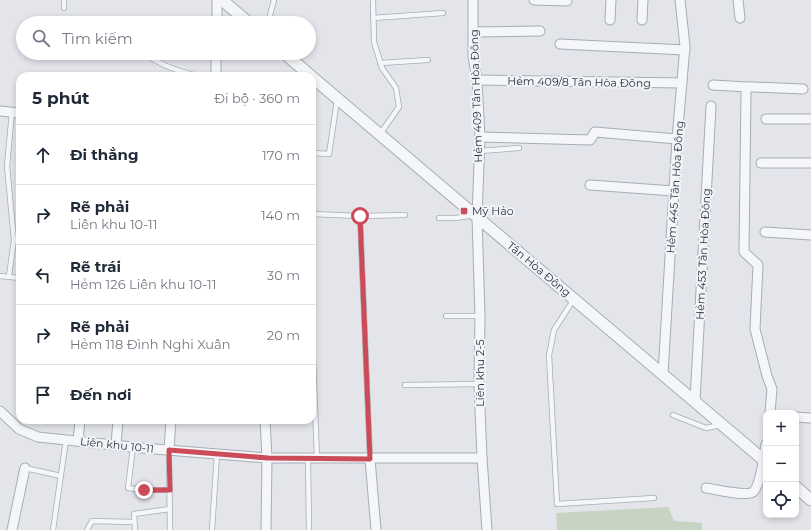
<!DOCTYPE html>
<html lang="vi">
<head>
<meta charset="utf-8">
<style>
  :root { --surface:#fff; --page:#f2f2f3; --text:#1f2937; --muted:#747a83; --line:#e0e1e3 }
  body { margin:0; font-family:Montserrat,sans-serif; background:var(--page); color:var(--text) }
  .controls { position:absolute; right:12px; bottom:12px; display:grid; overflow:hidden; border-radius:8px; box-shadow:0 2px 6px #0003 }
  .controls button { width:36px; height:36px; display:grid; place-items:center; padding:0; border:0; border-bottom:1px solid var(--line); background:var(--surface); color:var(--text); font:20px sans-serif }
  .stop { position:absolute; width:12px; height:12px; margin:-9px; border:3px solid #cc4b58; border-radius:50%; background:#fff }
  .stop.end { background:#cc4b58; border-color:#fff; box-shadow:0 1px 4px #0008 }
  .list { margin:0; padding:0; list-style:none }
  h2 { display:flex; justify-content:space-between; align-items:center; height:52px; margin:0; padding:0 16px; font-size:17px }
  h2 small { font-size:13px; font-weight:400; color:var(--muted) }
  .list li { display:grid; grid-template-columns:26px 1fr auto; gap:12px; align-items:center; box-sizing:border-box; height:60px; padding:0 16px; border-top:1px solid var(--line) }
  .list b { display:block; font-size:15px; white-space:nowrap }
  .list p { margin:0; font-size:13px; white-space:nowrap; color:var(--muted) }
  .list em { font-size:13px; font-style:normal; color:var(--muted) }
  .icon { flex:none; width:22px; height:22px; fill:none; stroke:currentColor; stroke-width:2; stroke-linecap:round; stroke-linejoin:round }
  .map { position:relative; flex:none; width:811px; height:530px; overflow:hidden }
  .search { position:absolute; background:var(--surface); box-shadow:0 2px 6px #0003; left:16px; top:16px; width:300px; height:44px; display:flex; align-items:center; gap:10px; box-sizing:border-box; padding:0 14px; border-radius:22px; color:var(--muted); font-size:15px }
  .panel { position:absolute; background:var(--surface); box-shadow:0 2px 6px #0003; left:16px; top:72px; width:300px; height:352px; border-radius:12px }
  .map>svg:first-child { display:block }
  .green { fill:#c7d4c4 }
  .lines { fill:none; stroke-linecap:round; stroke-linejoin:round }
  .service-casing { stroke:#a8acb5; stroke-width:6 }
  .minor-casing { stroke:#a8acb5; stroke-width:11 }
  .tertiary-casing { stroke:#a8acb5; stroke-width:13 }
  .service { stroke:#f5f6f9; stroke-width:4.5 }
  .minor { stroke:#f5f6f9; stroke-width:9 }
  .tertiary { stroke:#f5f6f9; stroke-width:11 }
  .route { stroke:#cc4b58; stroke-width:5 }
  .poi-dot { fill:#cc4b58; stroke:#f2f4f8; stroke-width:1.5 }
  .labels { text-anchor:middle; stroke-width:4; stroke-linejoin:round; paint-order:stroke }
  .street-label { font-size:11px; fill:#2b3242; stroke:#f2f4f8 }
  .poi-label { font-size:11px; fill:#2b3242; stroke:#f2f4f8; text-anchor:start }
</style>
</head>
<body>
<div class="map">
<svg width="811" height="530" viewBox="0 0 811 530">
  <rect width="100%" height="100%" fill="#e3e5eb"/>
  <!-- green -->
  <path class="green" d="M668,507L674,521L702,523V530H557L556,513Z"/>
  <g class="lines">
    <!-- service casing -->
    <g class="service-casing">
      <g id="service">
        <path d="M64,0V8"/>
        <path d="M373,0L374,42L382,68L396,88L399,107L380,134"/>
        <path d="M373,18L443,13"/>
        <path d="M268,23L274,0"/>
        <path d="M144,53C158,64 181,72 198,76"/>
        <path d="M380,63L428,60"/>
        <path d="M480,151L519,148"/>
        <path d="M312,153L329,154L337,100"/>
        <path d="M312,214L360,216L405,215"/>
        <path d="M360,216L370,459"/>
        <path d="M439,218H456L474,215"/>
        <path d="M0,276L20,278"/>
        <path d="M9,276L14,240L7,166L12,112"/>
        <path d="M574,299L554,330L549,355L557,504L654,498"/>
        <path d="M446,316H480"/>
        <path d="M312,331L317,458"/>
        <path d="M405,385L479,384"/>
        <path d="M673,415L706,428L721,425"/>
        <path d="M133,447L128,488L144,490H170"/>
        <path d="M169,450L170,530"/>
        <path d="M308,458L309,530"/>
        <path d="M25,468L61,476"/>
        <path d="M53,530L66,440"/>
        <path d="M87,530L92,521L134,522"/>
        <path d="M135,530L134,514L170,509"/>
        <path d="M212,530L217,454"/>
      </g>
    </g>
    <!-- minor casing -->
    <g class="minor-casing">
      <g id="minor">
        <path d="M473,0V56L477,80L480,137L477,217L480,316L479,384L482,458L487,530"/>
        <path d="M534,0L567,1"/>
        <path d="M738,0L740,18"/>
        <path d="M610,20L611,0"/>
        <path d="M642,20L643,0"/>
        <path d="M217,23V0"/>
        <path d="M473,32L540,31"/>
        <path d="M560,44L685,50"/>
        <path d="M216,76V53"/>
        <path d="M477,80L682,83"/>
        <path d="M713,85L747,87"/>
        <path d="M0,111L20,113"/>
        <path d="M766,119H811"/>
        <path d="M480,137L590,140L595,132L677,139"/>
        <path d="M761,163H811"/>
        <path d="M590,185L674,191"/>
        <path d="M765,232L811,235"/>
        <path d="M663,374L677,139L685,46L680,0"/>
        <path d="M695,401L711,106"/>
        <path d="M0,411L19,429L38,437L142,448L267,458H482"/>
        <path d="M770,413L772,389L767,376L755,329L758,265L744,252L746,92L747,87H753L803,89"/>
        <path d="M796,417L810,418"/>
        <path d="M265,420L267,458L266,530"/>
        <path d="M78,441L80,420"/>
        <path d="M116,445L118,420"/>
        <path d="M169,450L171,420"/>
        <path d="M370,459L376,530"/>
        <path d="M706,488C715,489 745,497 753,492C760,487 765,453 766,444"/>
        <path d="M12,530L25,468"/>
      </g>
    </g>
    <!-- tertiary casing -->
    <g class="tertiary-casing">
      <g id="tertiary">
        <path d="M222,0L249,23"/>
        <path d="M284,53L311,76"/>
        <path d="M312,77L766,462"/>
        <path d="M796,487L811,500"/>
      </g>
    </g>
    <!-- service -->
    <use href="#service" class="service"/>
    <!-- minor -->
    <use href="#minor" class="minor"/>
    <!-- tertiary -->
    <use href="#tertiary" class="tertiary"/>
  </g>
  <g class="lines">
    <!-- route -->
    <path class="route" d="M144,490H170L169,450L268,458L370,459L360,216"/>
  </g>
  <!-- markers -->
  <rect class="poi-dot" x="460" y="207" width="8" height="8" rx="2"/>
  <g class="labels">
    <!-- street labels -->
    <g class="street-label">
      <text transform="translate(579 82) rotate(1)" y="4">Hẻm 409/8 Tân Hòa Đông</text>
      <text transform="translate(476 96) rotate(-92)" y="4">Hẻm 409 Tân Hòa Đông</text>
      <text transform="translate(675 187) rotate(-86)" y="4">Hẻm 445 Tân Hòa Đông</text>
      <text transform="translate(703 254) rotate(-87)" y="4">Hẻm 453 Tân Hòa Đông</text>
      <text transform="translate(539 269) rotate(40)" y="4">Tân Hòa Đông</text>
      <text transform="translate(480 373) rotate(-90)" y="4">Liên khu 2-5</text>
      <text transform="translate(117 445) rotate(6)" y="4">Liên khu 10-11</text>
    </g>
    <!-- poi labels -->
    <g class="poi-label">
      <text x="472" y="215">Mỹ Hảo</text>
    </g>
  </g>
</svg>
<div class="controls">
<button>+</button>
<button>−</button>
<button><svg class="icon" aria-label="locate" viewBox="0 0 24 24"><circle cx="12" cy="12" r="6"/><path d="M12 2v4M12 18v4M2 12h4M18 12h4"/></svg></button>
</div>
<div class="stop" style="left:360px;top:216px"></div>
<div class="stop end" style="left:144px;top:490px"></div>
<div class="search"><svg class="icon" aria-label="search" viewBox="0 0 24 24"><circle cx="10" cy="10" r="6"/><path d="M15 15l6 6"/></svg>Tìm kiếm</div>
<section class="panel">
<h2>5 phút<small>Đi bộ · 360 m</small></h2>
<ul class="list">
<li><svg class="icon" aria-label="ahead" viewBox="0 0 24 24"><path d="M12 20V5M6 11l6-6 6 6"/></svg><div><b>Đi thẳng</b></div><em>170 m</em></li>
<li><svg class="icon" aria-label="right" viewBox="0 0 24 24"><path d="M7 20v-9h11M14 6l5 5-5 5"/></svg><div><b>Rẽ phải</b><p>Liên khu 10-11</p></div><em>140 m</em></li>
<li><svg class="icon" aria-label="left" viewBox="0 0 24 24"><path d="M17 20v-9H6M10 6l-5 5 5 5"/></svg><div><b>Rẽ trái</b><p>Hẻm 126 Liên khu 10-11</p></div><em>30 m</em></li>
<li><svg class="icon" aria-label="right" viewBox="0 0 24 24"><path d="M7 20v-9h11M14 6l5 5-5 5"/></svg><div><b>Rẽ phải</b><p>Hẻm 118 Đình Nghi Xuân</p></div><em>20 m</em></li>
<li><svg class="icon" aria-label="arrive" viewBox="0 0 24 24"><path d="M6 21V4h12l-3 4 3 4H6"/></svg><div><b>Đến nơi</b></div></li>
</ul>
</section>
</div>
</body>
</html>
